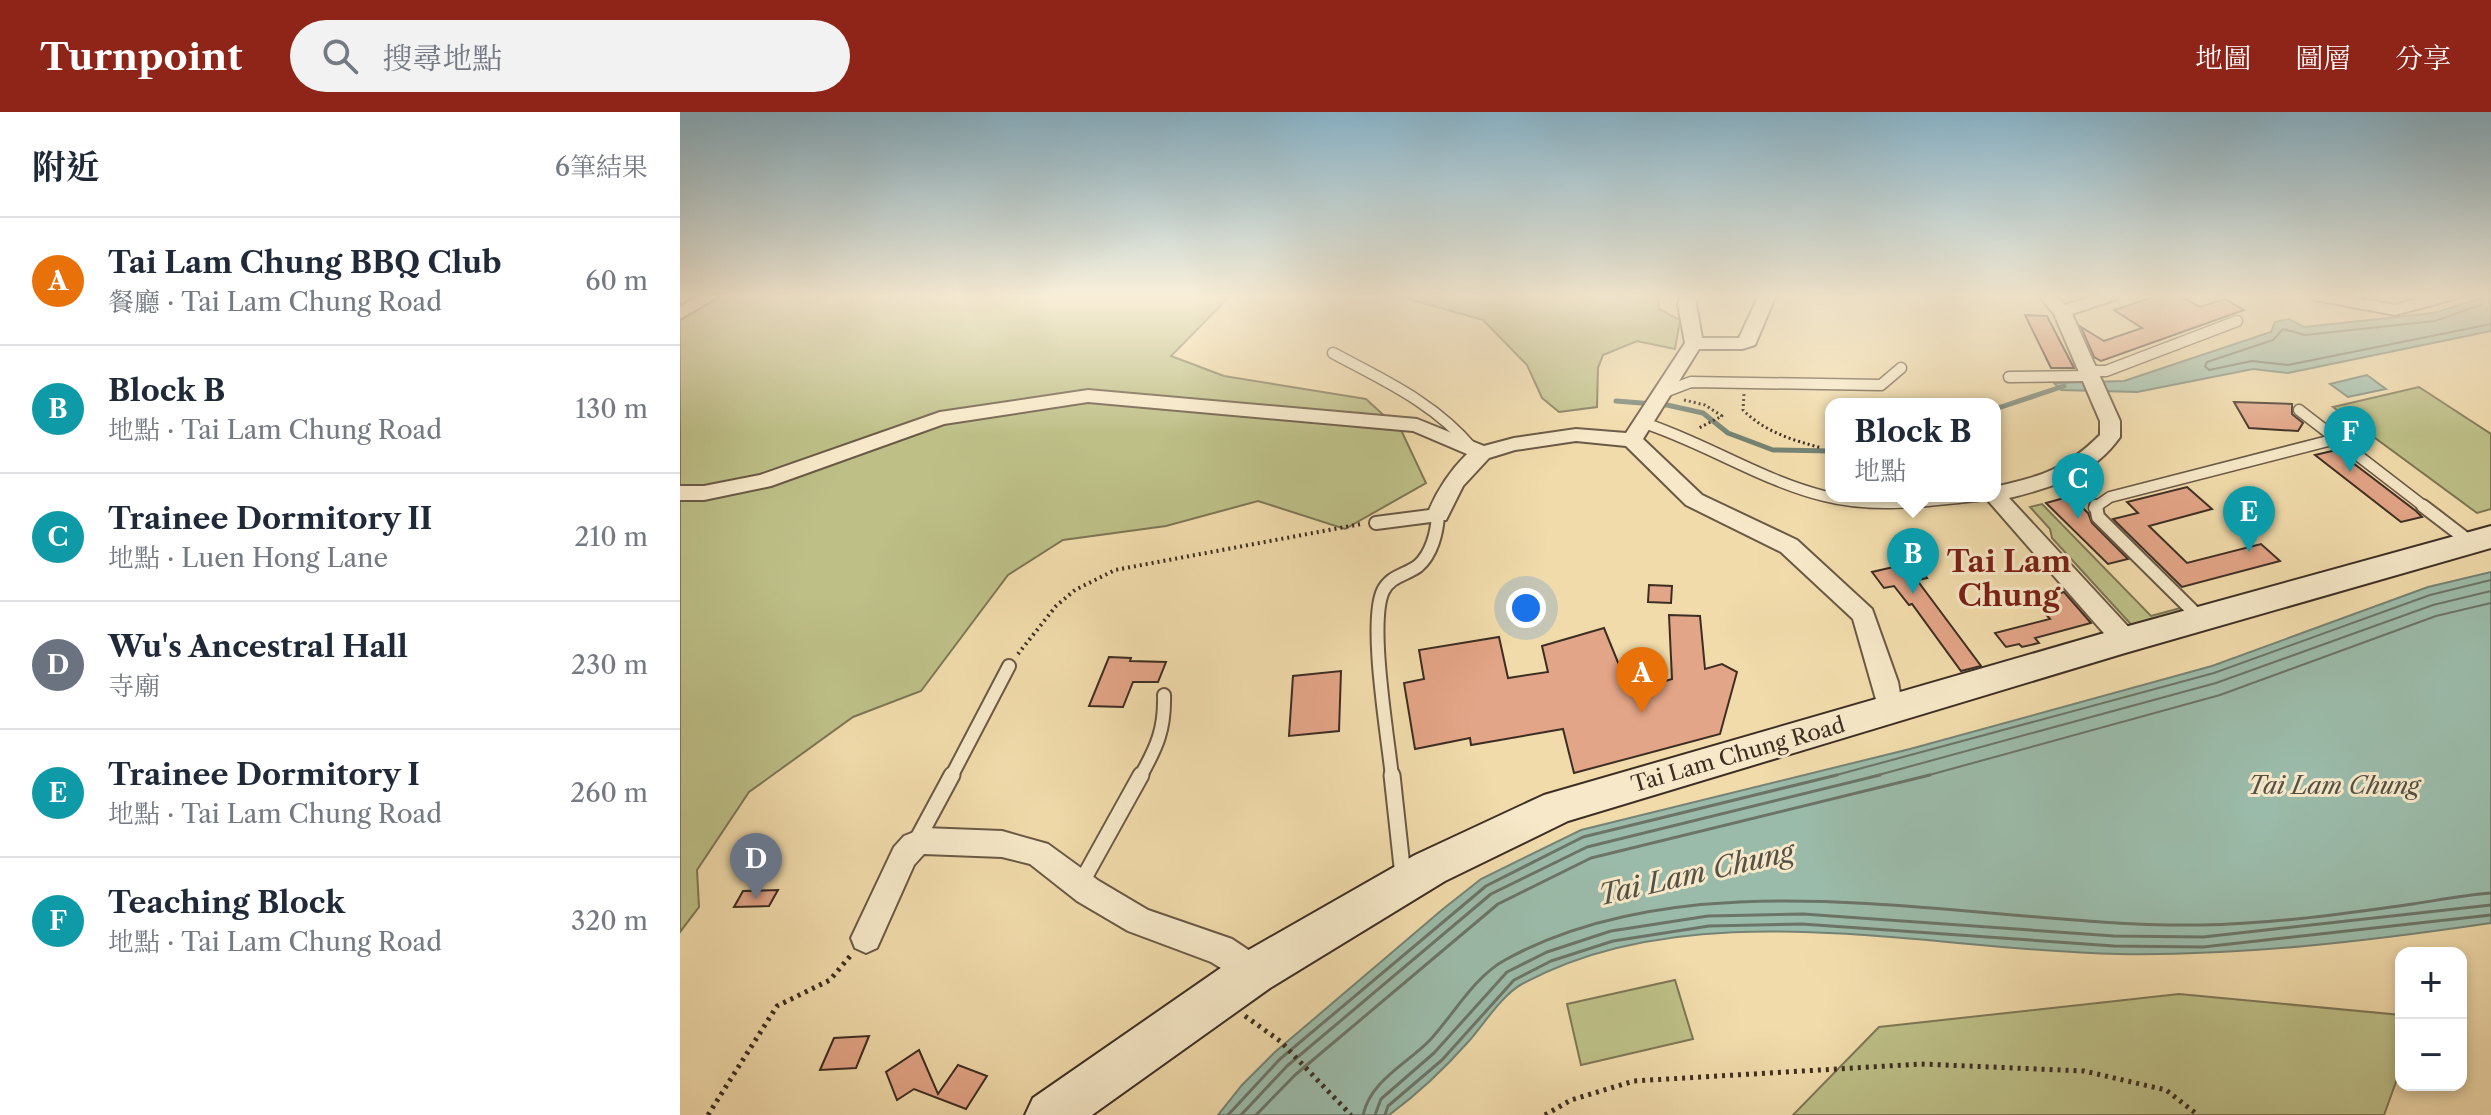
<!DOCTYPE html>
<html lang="zh-TW">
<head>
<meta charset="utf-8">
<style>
  :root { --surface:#fff; --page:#f2f2f3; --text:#1f2937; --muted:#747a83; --line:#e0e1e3; --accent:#8f2418 }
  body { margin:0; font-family:"Libre Caslon Text","Noto Serif TC",serif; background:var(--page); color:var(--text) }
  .controls { position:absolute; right:24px; bottom:24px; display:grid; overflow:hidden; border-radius:16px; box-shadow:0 4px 12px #0003 }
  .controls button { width:72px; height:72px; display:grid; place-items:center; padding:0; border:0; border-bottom:2px solid var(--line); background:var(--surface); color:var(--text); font:40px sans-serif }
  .you { position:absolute; left:846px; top:496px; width:28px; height:28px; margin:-20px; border:6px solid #fff; border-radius:50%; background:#1a73e8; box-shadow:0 0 0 12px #1a73e833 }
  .badge { display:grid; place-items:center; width:52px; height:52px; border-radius:50%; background:var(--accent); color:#fff; font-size:26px; font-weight:700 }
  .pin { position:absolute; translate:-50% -66px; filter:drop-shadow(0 2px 4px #0008) }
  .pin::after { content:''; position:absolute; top:42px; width:28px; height:24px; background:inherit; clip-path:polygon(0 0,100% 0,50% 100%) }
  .popup { position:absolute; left:1145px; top:286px; width:176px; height:104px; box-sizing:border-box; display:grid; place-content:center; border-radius:16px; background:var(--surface); filter:drop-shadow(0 2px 6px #0005); font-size:26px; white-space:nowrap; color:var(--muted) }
  .popup b { font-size:30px; color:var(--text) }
  .popup::after { content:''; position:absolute; left:50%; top:100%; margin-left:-16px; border:16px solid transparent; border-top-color:var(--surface) }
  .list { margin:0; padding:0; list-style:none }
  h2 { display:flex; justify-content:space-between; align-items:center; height:104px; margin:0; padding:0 32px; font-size:34px }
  h2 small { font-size:26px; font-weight:400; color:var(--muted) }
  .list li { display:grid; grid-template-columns:52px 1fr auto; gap:24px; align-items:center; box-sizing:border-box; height:128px; padding:0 32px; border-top:2px solid var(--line) }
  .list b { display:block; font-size:30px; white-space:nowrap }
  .list p { margin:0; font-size:26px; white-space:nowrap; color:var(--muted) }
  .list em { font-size:26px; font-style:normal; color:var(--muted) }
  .icon { flex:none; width:44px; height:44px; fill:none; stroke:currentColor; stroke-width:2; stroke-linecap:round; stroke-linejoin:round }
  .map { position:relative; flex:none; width:1811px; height:1003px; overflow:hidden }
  header { display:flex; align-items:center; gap:48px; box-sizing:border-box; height:112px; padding:0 40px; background:var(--accent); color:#fff }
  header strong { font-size:38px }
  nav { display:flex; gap:44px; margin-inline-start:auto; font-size:28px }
  .search { width:560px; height:72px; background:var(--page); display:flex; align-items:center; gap:20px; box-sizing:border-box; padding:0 28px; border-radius:44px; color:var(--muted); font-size:30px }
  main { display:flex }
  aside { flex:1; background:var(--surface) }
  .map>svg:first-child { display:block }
  .green { fill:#bdbf87; stroke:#7d7656; stroke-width:2 }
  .water { fill:#9bbbaa; stroke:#758374; stroke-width:2 }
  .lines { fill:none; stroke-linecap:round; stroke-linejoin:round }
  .shore-far1 { stroke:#6c7467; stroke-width:2 }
  .shore { stroke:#6c7467; stroke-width:3 }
  .stream { stroke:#758374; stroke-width:5 }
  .building { fill:#e3a587; stroke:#3d2e24; stroke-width:2 }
  .lane-far2-casing { stroke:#6a5946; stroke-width:13 }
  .lane-far1-casing { stroke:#6a5946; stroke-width:16 }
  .lane-casing { stroke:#6a5946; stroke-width:19 }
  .street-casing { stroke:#6a5946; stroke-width:4 }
  .secondary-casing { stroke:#3d2e24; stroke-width:4 }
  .path-far2 { stroke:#3d2e24; stroke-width:3; stroke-dasharray:2 3; stroke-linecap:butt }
  .path-far1 { stroke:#3d2e24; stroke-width:4; stroke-dasharray:2 4; stroke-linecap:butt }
  .path { stroke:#3d2e24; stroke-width:5; stroke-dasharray:3 5; stroke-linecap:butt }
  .lane-far2 { stroke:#f6e8c8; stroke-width:10 }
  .lane-far1 { stroke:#f6e8c8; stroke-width:12 }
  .lane { stroke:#f6e8c8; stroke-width:15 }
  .street { fill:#f6e8c8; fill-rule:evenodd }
  .secondary { fill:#f6e8c8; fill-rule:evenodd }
  .labels { text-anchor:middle; stroke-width:6; stroke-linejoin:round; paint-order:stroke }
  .street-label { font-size:22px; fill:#3d2e24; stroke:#f6e8c8 }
  .water-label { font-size:24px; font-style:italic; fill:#545146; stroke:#f6e8c8 }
  .near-water-label { font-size:28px; font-style:italic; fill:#545146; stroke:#f6e8c8 }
  .district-label { font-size:30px; font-weight:bold; fill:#7a1f14; stroke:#f6e8c8 }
</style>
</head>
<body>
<header>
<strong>Turnpoint</strong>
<div class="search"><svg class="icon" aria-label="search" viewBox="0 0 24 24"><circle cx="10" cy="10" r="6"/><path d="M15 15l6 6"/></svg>搜尋地點</div>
<nav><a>地圖</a><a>圖層</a><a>分享</a></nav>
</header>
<main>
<aside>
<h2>附近<small>6筆結果</small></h2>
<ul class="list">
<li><span class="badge" style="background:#e8710a">A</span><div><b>Tai Lam Chung BBQ Club</b><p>餐廳 · Tai Lam Chung Road</p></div><em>60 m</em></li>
<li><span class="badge" style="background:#0f9aa8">B</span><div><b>Block B</b><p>地點 · Tai Lam Chung Road</p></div><em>130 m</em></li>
<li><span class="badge" style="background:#0f9aa8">C</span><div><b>Trainee Dormitory II</b><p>地點 · Luen Hong Lane</p></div><em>210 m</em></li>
<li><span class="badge" style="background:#6b7280">D</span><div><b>Wu's Ancestral Hall</b><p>寺廟</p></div><em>230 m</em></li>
<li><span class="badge" style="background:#0f9aa8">E</span><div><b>Trainee Dormitory I</b><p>地點 · Tai Lam Chung Road</p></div><em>260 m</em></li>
<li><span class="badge" style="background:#0f9aa8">F</span><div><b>Teaching Block</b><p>地點 · Tai Lam Chung Road</p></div><em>320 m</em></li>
</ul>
</aside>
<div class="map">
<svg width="1811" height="1003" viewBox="0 0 1811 1003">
  <rect width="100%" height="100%" fill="#f1dbab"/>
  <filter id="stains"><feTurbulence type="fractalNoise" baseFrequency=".0025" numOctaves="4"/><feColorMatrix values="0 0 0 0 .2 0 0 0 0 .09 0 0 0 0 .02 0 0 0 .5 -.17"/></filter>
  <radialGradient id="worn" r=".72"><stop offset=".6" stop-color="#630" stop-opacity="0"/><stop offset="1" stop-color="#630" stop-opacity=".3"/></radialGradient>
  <!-- green -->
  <g class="green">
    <path d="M0,183H551L491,244L544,264L686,287L722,320L746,371L665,417L578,389L486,414L383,428L328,463L241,579L173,605L69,680L17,758L19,795L0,820Z"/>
    <path d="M714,183H978L979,197L1000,208L995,237L957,229L923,243L918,256L917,295L879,300L862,286L847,253L803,208Z"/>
    <path d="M1739,275L1811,322V397L1797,401L1653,295Z"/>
    <path d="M1362,392L1471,504L1500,496L1509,505L1458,520L1372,426L1370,417L1350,395Z"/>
    <path d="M995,868L1013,927L901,953L887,892Z"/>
    <path d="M1499,882L1721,903V956L1704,1003H1113L1199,915Z"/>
  </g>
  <!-- water -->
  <g class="water">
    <path d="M1811,183V219L1608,261L1573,257L1457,280L1381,278L1374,271L1444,269L1591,220L1595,210L1609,207L1624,215L1754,201Z"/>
    <path d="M1687,263L1706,277L1668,285L1650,272Z"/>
    <path d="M1811,460V811C1688,829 1563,844 1438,842C1250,839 1016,777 842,872C822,883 804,912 789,929C765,956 739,981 709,1003H538L562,973L595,940L763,797L801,767L901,718L1230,637L1532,554L1748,475Z"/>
  </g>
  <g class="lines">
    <!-- shore-far1 -->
    <g class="shore-far1">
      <path d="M1805,183L1800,193L1755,209L1625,223L1603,217L1593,228L1527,250L1525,254L1529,258L1572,249L1608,253L1811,212"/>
      <path d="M1149,665L1534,561L1750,483L1811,468"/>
      <path d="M1191,665L1536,571L1753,493L1811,479"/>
      <path d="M1242,665L1540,583L1756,504L1811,491"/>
    </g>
    <!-- shore -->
    <g class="shore">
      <path d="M548,1003L600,947L806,774L903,725L1157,663"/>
      <path d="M561,1003L607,954L811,782L907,735L1200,663"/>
      <path d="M576,1003L615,963L818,792L911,746L1250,663"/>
      <path d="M683,1003C691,968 727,952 750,928C774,902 794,865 825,848C1024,738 1303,816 1521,813C1591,812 1663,802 1733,792C1759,788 1785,783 1811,781"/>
      <path d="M695,1003L701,987L754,941L827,860L867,840L931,819L1028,804L1123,802L1434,824L1523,825L1811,793"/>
      <path d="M705,1003L708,994L762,948L834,868L871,849L933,829L1029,814L1122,812L1434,834L1523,835L1811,803"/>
    </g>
    <!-- stream -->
    <g class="stream">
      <path d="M936,289L987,293L1023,301L1048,321L1093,338L1151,339"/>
      <path d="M1315,297L1384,274"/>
    </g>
  </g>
  <!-- building -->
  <g class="building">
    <path d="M1480,183H1498L1520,195L1545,187L1564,198L1421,249L1414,245L1401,215L1424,229L1462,216L1434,198Z"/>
    <path d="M1345,203L1367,204L1394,256H1371Z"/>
    <path d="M1554,290L1612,292V302L1623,311L1618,319L1569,316Z"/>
    <path d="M1656,338L1736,399L1742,405L1721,410L1635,343Z"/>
    <path d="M1507,375L1532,397L1469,414L1507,451L1581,432L1600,449L1502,475L1433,407L1458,401L1447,390Z"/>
    <path d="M1391,384L1408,401L1412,411L1448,447L1428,452L1366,391Z"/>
    <path d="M1235,450L1247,466L1237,468L1301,554L1281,559L1232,492L1229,493L1214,474L1204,476L1192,460Z"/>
    <path d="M969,473L992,474L991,491L968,490Z"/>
    <path d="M1384,480L1411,511L1355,526L1359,531L1342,535L1339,532L1326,535L1315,521L1370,507L1354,488Z"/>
    <path d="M989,503L1020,504L1025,557L1042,552L1057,560L1040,622L894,661L883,617L791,633L790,626L735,637L724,571L744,567L739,538L819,525L828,566L868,560L862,534L924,516L950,580L992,567Z"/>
    <path d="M429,545L451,546L450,549L486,550L478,570H453L443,595L409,594Z"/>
    <path d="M661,559L659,619L609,624L613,564Z"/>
    <path d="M98,778L89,794L54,795L63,779Z"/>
    <path d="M189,924L176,956L140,958L154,926Z"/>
    <path d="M239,938L258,982L278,953L307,964L286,997L234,977L217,988L206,960Z"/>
  </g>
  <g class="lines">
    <!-- lane-far2 casing -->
    <g class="lane-far2-casing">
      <g id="lane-far2">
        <path d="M653,241C703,268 755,291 792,336"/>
        <path d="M1406,259H1426L1557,209"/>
        <path d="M1329,265L1408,264"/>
        <path d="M982,281L1011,270L1201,273L1221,256"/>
        <path d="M1619,298L1746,396"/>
        <path d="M961,310C1024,330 1080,368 1144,384C1194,397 1246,389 1297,384"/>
        <path d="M1414,396L1430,385L1656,327"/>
      </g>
    </g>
    <!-- lane-far1 casing -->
    <g class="lane-far1-casing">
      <g id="lane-far1">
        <path d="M1416,394L1418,405L1520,506"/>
        <path d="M1743,394L1790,430"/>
        <path d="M696,411L758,403C757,420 752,442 738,454C726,463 710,464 703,479C688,511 708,625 712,665"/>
        <path d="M271,665L329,554"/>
        <path d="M460,665C477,635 485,617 484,583"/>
      </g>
    </g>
    <!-- lane casing -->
    <g class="lane-casing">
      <g id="lane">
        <path d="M712,663L723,764"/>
        <path d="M237,728L272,663"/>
        <path d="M400,773L461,663"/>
      </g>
    </g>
    <!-- street casing -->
    <g class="street-casing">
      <g id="street">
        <path d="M20,183H41L0,207V195Z"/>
        <path d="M1001,183H1018L1016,192L1022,226H1059L1079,183H1096L1075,233L1062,237H1019L963,327L1022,383L1117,428L1192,497L1218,570L1223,598L1219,605L1210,609L1201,605L1173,507L1101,440L1006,393L946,334L896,329L835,338L809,346L783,374L766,408H750L747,403C756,380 769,360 787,342L733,319L408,290L264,312L91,374L24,388H0V374H24L80,363L260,300L408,278L737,307L804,334L834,326L896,317L946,321L1005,231L998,192Z"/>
        <path d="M1358,183H1376L1385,193L1416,183H1440L1437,187L1392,202L1440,309V325C1412,364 1373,375 1329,386L1454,521L1457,528L1454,535L1445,537L1436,535L1304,384H1315V375C1364,363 1383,359 1420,323V309L1374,202Z"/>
        <path d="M1626,183H1660L1715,193L1751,183H1777L1774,187L1715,203L1635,188Z"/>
        <path d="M244,716L322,719L368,732L419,769L468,798L552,827L585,849L590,860L585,871L574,876L531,850L448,819L397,789L350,752L322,745L244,742L234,753L197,836L186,841L175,836L171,826L214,735L224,724Z"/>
      </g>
    </g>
    <!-- secondary casing -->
    <g class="secondary-casing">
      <path id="secondary" d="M1811,414V436L1445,541L888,709L765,769L590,876L412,1003H345L353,986L558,844L735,743L864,683L1445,515Z"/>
    </g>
    <!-- path-far2 -->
    <g class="path-far2">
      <path d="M1064,282L1063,298C1085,320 1112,328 1142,336"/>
      <path d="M1004,288L1025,293L1042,304L1017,317"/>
    </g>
    <!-- path-far1 -->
    <path class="path-far1" d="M338,542L376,494L395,478L435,458L681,412"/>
    <!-- path -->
    <g class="path">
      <path d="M565,904L600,929L671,1003"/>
      <path d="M28,1003L97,894L150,868L171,843"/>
      <path d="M865,1003L891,988L954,969L1241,952L1404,959L1486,978L1518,1003"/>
    </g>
    <!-- lane-far2 -->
    <use href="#lane-far2" class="lane-far2"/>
    <!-- lane-far1 -->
    <use href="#lane-far1" class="lane-far1"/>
    <!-- lane -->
    <use href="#lane" class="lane"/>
    <!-- street -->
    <use href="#street" class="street"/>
    <!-- secondary -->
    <use href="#secondary" class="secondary"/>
  </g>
  <!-- sky -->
  <linearGradient id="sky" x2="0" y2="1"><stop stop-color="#89b7cf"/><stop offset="0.57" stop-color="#f9efd9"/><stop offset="1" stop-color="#f9efd9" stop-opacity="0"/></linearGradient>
  <rect width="1811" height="323" fill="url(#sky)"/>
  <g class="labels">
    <!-- street labels -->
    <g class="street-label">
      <text transform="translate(1058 642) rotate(-16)" y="8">Tai Lam Chung Road</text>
    </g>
    <!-- water labels -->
    <g class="water-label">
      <text x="1654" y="682">Tai Lam Chung</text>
    </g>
    <!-- near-water labels -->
    <g class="near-water-label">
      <text transform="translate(1016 761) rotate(-13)" y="10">Tai Lam Chung</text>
    </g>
    <!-- district labels -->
    <g class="district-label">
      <text x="1329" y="460">Tai Lam<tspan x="1329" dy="34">Chung</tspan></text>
    </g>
  </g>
  <rect width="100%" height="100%" filter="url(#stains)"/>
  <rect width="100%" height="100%" fill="url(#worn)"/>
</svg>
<div class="controls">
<button>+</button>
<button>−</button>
</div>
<div class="you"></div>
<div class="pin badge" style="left:962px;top:601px;background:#e8710a">A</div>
<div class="pin badge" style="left:1233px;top:482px;background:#0f9aa8">B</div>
<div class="popup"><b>Block B</b>地點</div>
<div class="pin badge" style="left:1398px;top:407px;background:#0f9aa8">C</div>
<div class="pin badge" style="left:76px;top:787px;background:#6b7280">D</div>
<div class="pin badge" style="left:1569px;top:440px;background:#0f9aa8">E</div>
<div class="pin badge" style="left:1670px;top:360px;background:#0f9aa8">F</div>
</div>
</main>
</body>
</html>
